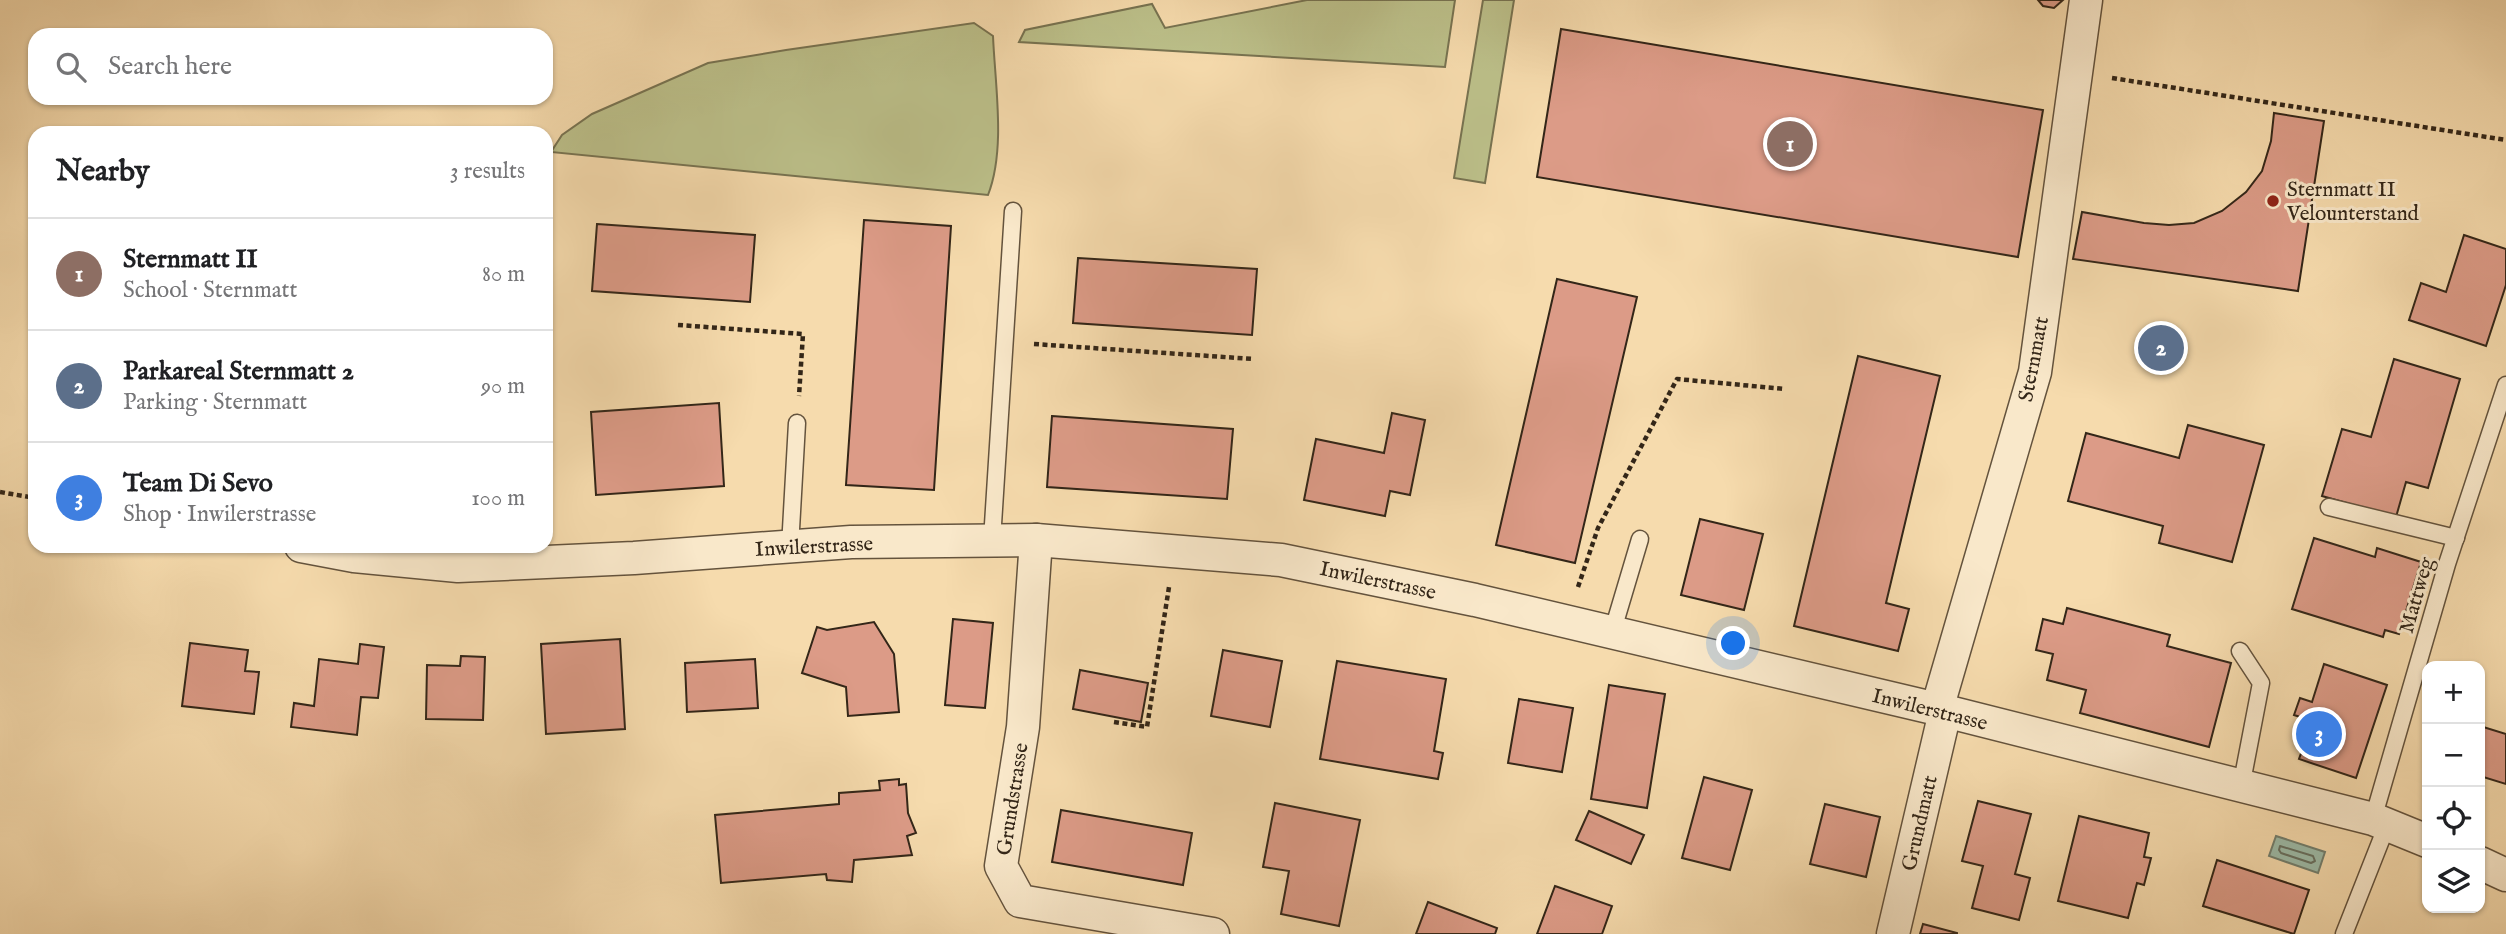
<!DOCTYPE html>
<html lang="en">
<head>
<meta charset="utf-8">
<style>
  :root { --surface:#fff; --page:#f2f2f2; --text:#202124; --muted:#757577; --line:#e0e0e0; --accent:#8f2418 }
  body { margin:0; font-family:"IM FELL English",serif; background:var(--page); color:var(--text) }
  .controls { position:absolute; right:21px; bottom:21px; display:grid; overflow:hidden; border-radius:14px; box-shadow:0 2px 5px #0004 }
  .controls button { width:63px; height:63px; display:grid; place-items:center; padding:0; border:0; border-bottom:2px solid var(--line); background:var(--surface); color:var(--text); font:35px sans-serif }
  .you { position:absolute; left:1734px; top:644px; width:24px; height:24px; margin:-18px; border:5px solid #fff; border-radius:50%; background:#1a73e8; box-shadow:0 0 0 10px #1a73e833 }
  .badge { display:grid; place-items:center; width:46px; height:46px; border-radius:50%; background:var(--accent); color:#fff; font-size:23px; font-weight:700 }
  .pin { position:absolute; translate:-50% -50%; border:4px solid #fff; box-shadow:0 2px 7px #0006 }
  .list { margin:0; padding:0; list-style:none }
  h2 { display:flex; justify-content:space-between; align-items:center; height:91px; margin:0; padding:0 28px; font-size:30px }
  h2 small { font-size:23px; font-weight:400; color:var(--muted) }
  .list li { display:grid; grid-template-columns:46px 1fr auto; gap:21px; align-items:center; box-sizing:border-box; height:112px; padding:0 28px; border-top:2px solid var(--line) }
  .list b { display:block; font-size:26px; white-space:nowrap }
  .list p { margin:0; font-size:23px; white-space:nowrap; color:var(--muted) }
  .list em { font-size:23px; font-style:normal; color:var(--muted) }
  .icon { flex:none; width:38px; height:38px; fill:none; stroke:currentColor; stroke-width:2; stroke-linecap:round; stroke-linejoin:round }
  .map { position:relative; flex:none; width:2506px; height:934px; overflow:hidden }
  .search { position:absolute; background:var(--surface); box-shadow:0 2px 5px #0004; left:28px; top:28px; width:525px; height:77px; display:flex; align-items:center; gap:18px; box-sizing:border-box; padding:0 24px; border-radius:21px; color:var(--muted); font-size:26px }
  .panel { position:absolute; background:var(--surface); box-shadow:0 2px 5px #0004; left:28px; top:126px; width:525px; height:427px; border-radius:21px }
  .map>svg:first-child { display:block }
  .green { fill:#bcc08a; stroke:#787351; stroke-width:2 }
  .water { fill:#9dbba8; stroke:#737f6e; stroke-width:2 }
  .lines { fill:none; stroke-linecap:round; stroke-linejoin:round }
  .shore { stroke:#687060; stroke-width:2 }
  .building { fill:#dc9b87; stroke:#332618; stroke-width:2 }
  .lane-casing { stroke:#64533d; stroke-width:19 }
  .street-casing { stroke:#64533d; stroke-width:35 }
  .path { stroke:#332618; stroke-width:4.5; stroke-dasharray:5 3.5; stroke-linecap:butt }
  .lane { stroke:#f9e8ca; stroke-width:16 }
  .street { stroke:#f9e8ca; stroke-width:32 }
  .poi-dot { fill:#8f2418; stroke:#f9e8ca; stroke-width:2.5 }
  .labels { text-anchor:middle; stroke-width:6; stroke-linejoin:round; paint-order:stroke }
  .poi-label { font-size:21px; fill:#332618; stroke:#f9e8ca; text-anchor:start }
  .street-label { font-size:21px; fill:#332618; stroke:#f9e8ca }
</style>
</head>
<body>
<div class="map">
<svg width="2506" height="934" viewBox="0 0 2506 934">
  <rect width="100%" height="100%" fill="#f6dbad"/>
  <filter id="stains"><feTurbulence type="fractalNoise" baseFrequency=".00286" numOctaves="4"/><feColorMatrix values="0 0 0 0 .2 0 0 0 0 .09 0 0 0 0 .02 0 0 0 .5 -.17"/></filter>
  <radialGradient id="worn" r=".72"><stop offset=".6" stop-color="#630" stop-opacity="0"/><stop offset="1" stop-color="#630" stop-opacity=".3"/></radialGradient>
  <!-- green -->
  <g class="green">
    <path d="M1307,0H1455L1445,67L1019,42L1025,30L1152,4L1165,28Z"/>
    <path d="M1483,0H1514L1485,183L1454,178Z"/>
    <path d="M974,23L993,36C995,85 1006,149 988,195L551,152L562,135L592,114L708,63L786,50Z"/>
  </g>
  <!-- water -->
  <path class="water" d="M2276,836L2325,852L2318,873L2269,856Z"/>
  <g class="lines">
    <!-- shore -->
    <path class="shore" d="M2280,846L2313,856L2315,861L2311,863L2281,853L2279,850Z"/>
  </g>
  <!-- building -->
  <g class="building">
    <path d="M2038,0H2063L2054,8L2043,6Z"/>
    <path d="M1561,29L2043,110L2018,257L1537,177Z"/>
    <path d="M2274,113L2324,121L2298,291L2073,259L2082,212L2144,223L2169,225L2194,223L2222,211L2246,192L2262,171L2271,141Z"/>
    <path d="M864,220L951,226L934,490L846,485Z"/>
    <path d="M597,224L755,235L750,302L592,291Z"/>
    <path d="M2464,235L2506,249V285L2486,346L2409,320L2421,283L2446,292Z"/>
    <path d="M1078,258L1257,269L1252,335L1073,323Z"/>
    <path d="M1557,279L1637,297L1575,563L1496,545Z"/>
    <path d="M1858,356L1940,376L1886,603L1909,609L1898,651L1794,626Z"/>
    <path d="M2394,359L2460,379L2428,488L2406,482L2396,517L2322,496L2342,429L2371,437Z"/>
    <path d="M719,403L724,486L596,495L591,412Z"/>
    <path d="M1392,413L1425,420L1410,495L1390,491L1385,516L1304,500L1316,439L1384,453Z"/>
    <path d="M1052,416L1233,429L1227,499L1047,487Z"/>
    <path d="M2188,425L2264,445L2232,562L2159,543L2163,526L2068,501L2086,433L2179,458Z"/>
    <path d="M1700,519L1763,534L1744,610L1681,595Z"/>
    <path d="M2314,538L2375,557L2377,548L2421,562L2399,634L2385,630L2383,637L2292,609Z"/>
    <path d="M2067,608L2170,635L2167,646L2231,663L2209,747L2080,713L2086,690L2047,680L2053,654L2036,650L2043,619L2063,624Z"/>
    <path d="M953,619L993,623L985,708L945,705Z"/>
    <path d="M874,622L894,654L899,712L848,716L846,687L802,673L817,627L827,630Z"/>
    <path d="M620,639L625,729L546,734L541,644Z"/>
    <path d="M190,643L248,650L245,671L259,672L254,714L182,706Z"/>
    <path d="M360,644L384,647L378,698L361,697L357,735L291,727L294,703L314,706L319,659L358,664Z"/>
    <path d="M1223,650L1282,661L1270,727L1211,716Z"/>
    <path d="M461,656L485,657L483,720L426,719L427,665L460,666Z"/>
    <path d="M755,659L758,708L687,712L685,663Z"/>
    <path d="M1337,661L1446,679L1434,751L1443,753L1438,779L1320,759Z"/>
    <path d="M2324,664L2387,685L2356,778L2299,759L2313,721L2294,715L2300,698L2312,702Z"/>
    <path d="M1080,670L1148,683L1141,722L1073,709Z"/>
    <path d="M1609,685L1665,694L1647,808L1591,799Z"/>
    <path d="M1519,699L1573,708L1562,772L1508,763Z"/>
    <path d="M2480,726L2506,734V784L2480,776Z"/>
    <path d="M1704,777L1752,790L1730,870L1682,858Z"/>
    <path d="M899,779V785L906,784L908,813L916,833L907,836L912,855L854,860L852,882L827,880L826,874L721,883L715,815L839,804V793L880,790L879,781Z"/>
    <path d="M1978,801L2031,814L2015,874L2030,878L2019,920L1972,908L1983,866L1962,861Z"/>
    <path d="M1275,803L1360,820L1339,926L1281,914L1289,871L1263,867Z"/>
    <path d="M1825,804L1880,817L1866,877L1810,864Z"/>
    <path d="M1061,810L1192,833L1183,885L1052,862Z"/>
    <path d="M1589,811L1644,835L1631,864L1576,840Z"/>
    <path d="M2079,816L2149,833L2144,857L2151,858L2144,885L2137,883L2128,918L2058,901Z"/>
    <path d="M2217,860L2309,890L2294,934L2203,906Z"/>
    <path d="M1555,886L1612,906L1602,934H1537Z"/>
    <path d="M1428,902L1497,928L1495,934H1416Z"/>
    <path d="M1923,924L1957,933V934H1920Z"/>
  </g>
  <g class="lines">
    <!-- lane casing -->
    <g class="lane-casing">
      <g id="lane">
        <path d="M2329,507L2456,538"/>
        <path d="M992,540L1013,211"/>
        <path d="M790,547L797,423"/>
        <path d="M1612,633L1640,539"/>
        <path d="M2240,651L2261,683L2241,787"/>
        <path d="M2373,819L2447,564L2506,385"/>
        <path d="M2344,934L2387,825"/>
      </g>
    </g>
    <!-- street casing -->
    <g class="street-casing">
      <g id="street">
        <path d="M1036,540L1023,727L1001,866L1020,901L1213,934"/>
        <path d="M301,546L354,556L458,566L634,558L851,542L1036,540L1281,560L1475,600L1937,709L2373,819L2427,841"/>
        <path d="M1937,709L2035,372L2086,0"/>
        <path d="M2480,863L2506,875"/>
        <path d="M1893,934L1945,712"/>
      </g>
    </g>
    <!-- path -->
    <g class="path">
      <path d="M2112,78L2506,140"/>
      <path d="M678,325L803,334L799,396"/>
      <path d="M1034,344L1253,359"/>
      <path d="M0,492L35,498"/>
      <path d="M1578,587L1598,528L1677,379L1785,389"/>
      <path d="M1114,722L1147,727L1169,587"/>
    </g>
    <!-- lane -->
    <use href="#lane" class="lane"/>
    <!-- street -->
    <use href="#street" class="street"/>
  </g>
  <!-- markers -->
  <circle class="poi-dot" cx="2273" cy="201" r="7"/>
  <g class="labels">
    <!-- poi labels -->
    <g class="poi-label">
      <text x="2287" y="196">Sternmatt II<tspan x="2287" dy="24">Velounterstand</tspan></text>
    </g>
    <!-- street labels -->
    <g class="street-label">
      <text transform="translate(2033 359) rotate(-79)" y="7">Sternmatt</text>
      <text transform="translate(814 546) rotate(-3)" y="7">Inwilerstrasse</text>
      <text transform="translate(1378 580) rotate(12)" y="7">Inwilerstrasse</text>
      <text transform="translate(2416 595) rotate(-74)" y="7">Mattweg</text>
      <text transform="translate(1930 709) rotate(14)" y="7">Inwilerstrasse</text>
      <text transform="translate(1012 799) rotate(-81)" y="7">Grundstrasse</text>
      <text transform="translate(1919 823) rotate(-77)" y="7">Grundmatt</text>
    </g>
  </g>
  <rect width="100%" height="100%" filter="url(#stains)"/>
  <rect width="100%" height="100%" fill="url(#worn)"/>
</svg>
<div class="controls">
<button>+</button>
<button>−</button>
<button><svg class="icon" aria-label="locate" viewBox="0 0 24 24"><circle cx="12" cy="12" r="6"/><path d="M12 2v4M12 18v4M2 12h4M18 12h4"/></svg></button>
<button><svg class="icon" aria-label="layers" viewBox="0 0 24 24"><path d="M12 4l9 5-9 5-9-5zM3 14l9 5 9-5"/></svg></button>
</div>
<div class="you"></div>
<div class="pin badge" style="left:1790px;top:144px;background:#8d6e63">1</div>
<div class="pin badge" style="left:2161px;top:348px;background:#5c6f8a">2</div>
<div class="pin badge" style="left:2319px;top:734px;background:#3f7fe0">3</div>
<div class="search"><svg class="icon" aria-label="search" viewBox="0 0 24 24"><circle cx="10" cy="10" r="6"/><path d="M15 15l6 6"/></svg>Search here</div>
<section class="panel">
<h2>Nearby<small>3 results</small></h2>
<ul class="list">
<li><span class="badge" style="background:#8d6e63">1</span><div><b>Sternmatt II</b><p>School · Sternmatt</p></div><em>80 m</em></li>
<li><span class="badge" style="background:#5c6f8a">2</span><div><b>Parkareal Sternmatt 2</b><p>Parking · Sternmatt</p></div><em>90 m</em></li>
<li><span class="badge" style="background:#3f7fe0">3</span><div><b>Team Di Sevo</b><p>Shop · Inwilerstrasse</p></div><em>100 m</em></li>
</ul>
</section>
</div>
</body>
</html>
